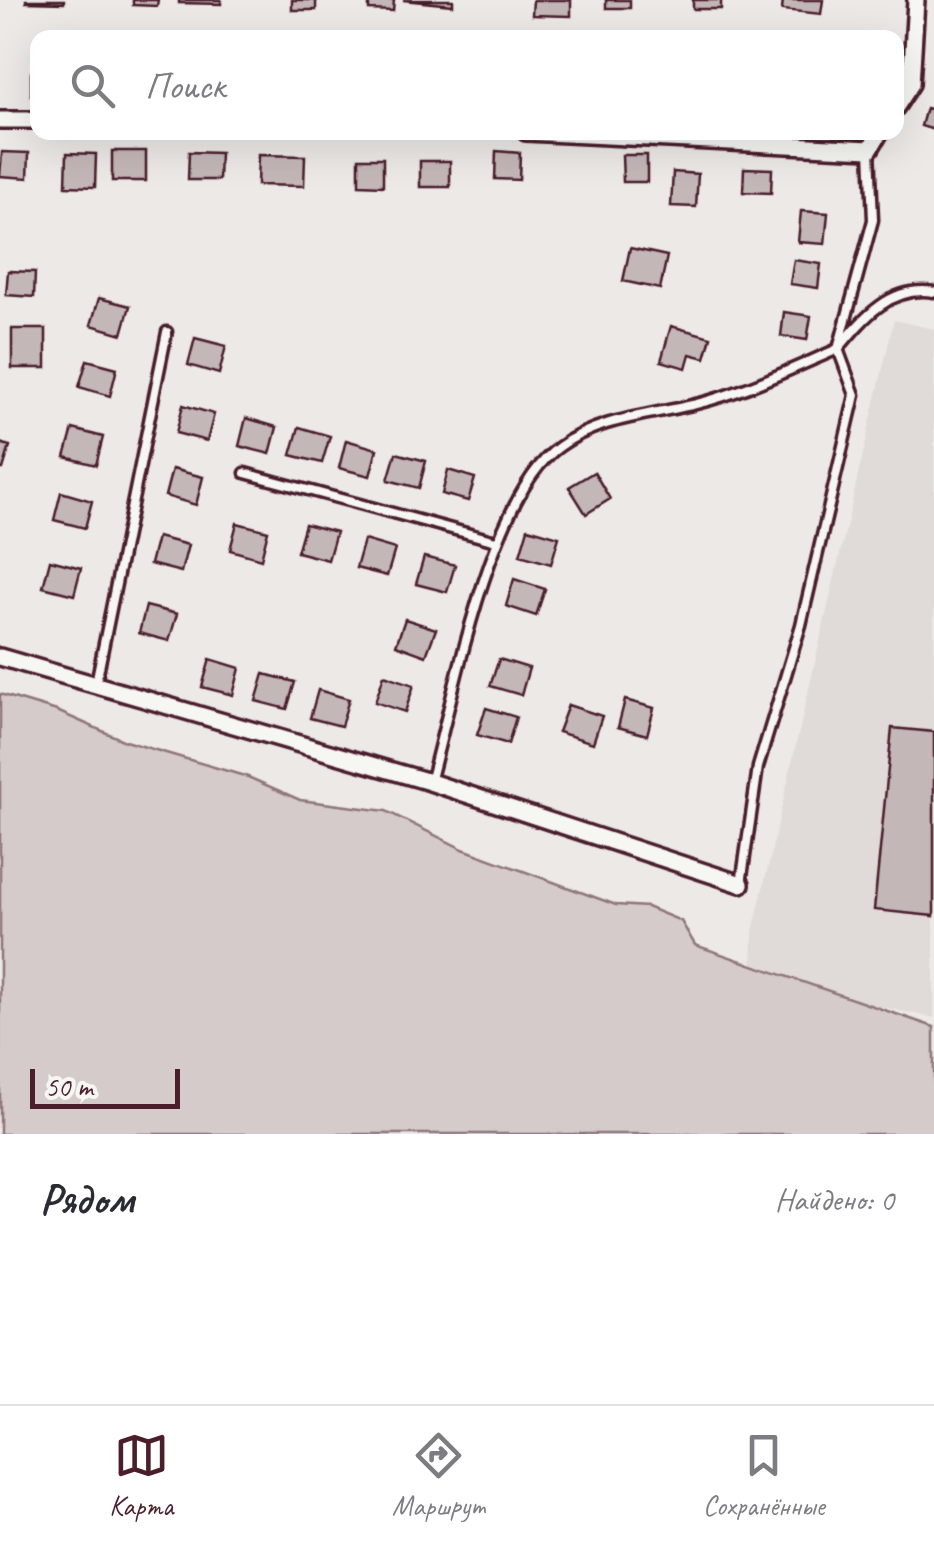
<!DOCTYPE html>
<html lang="ru">
<head>
<meta charset="utf-8">
<style>
  :root { --surface:#fff; --page:#f7f7f7; --text:#2b2b33; --muted:#7c7c81; --line:#e1e1e2; --accent:#4a1f2b }
  body { margin:0; font-family:Caveat,sans-serif; background:var(--page); color:var(--text) }
  .scale { position:absolute; left:30px; bottom:25px; width:150px; box-sizing:border-box; padding-left:10px; border:5px solid #4a1f2b; border-top:0; font-size:28px; line-height:35px; white-space:nowrap; color:#4a1f2b; -webkit-text-stroke:8px #f6f6f2; paint-order:stroke }
  .list { margin:0; padding:0; list-style:none }
  h2 { display:flex; justify-content:space-between; align-items:center; height:130px; margin:0; padding:0 40px; font-size:42px }
  h2 small { font-size:32px; font-weight:400; color:var(--muted) }
  .icon { flex:none; width:55px; height:55px; fill:none; stroke:currentColor; stroke-width:2; stroke-linecap:round; stroke-linejoin:round }
  .map { position:relative; flex:none; width:934px; height:1134px; overflow:hidden }
  .search { position:absolute; background:var(--surface); box-shadow:0 10px 40px #0002; left:30px; right:30px; top:30px; height:110px; display:flex; align-items:center; gap:25px; box-sizing:border-box; padding:0 35px; border-radius:20px; color:var(--muted); font-size:38px }
  .sheet { height:270px; background:var(--surface) }
  nav { display:flex; justify-content:space-around; align-items:center; box-sizing:border-box; height:140px; border-top:2px solid var(--line); background:var(--surface); font-size:28px; color:var(--muted) }
  nav a { display:grid; justify-items:center; gap:5px }
  nav .on { color:var(--accent) }
  .map>svg:first-child { display:block }
  .built { fill:#e0dad8 }
  .green { fill:#d4cbca; stroke:#8f757a; stroke-width:2.5 }
  .building { fill:#c4b7b7; stroke:#4a1f2b; stroke-width:2.5 }
  .lines { fill:none; stroke-linecap:round; stroke-linejoin:round }
  .lane-casing { stroke:#4a1f2b; stroke-width:15 }
  .street-casing { stroke:#4a1f2b; stroke-width:22 }
  .lane { stroke:#f6f6f2; stroke-width:8 }
  .street { stroke:#f6f6f2; stroke-width:15 }
</style>
</head>
<body>
<div class="map">
<svg width="934" height="1134" viewBox="0 0 934 1134">
  <rect width="100%" height="100%" fill="#ece9e6"/>
  <filter id="ink" filterUnits="userSpaceOnUse"><feTurbulence type="fractalNoise" baseFrequency=".01" numOctaves="2"/><feDisplacementMap in="SourceGraphic" scale="20" xChannelSelector="R" yChannelSelector="G"/><feConvolveMatrix kernelMatrix="1 2 1 2 8 2 1 2 1" color-interpolation-filters="sRGB"/></filter>
  <g filter="url(#ink)">
    <!-- built -->
    <path class="built" d="M894,320L934,329V1018L752,979L753,932Z"/>
    <!-- green -->
    <path class="green" d="M0,694L57,711L125,741L248,777L300,800L386,811L463,849L616,905L647,907L681,921L695,945L934,1027V1134H0Z"/>
    <!-- building -->
    <g class="building">
      <path d="M26,0H64V3L26,2Z"/>
      <path d="M133,0H158L157,6L133,5Z"/>
      <path d="M179,0H221V4L179,3Z"/>
      <rect x="292" y="0" width="24" height="10"/>
      <path d="M369,0H394L393,11L369,10Z"/>
      <path d="M403,0H453V5Z"/>
      <path d="M533,0H571V16L532,15Z"/>
      <rect x="606" y="0" width="24" height="8"/>
      <rect x="693" y="0" width="28" height="9"/>
      <path d="M783,0H823L821,14L782,10Z"/>
      <rect x="31" y="73" width="7" height="22"/>
      <path d="M926,108L934,110V130L921,126Z"/>
      <rect x="112" y="151" width="34" height="30"/>
      <path d="M496,151L520,153L519,180L495,179Z"/>
      <path d="M2,152L29,153L28,178L0,176Z"/>
      <path d="M189,152L220,153L219,180H188Z"/>
      <path d="M67,153L96,154L95,187L66,186Z"/>
      <path d="M258,155L305,156L304,186L257,185Z"/>
      <path d="M622,155H647V182H623Z"/>
      <path d="M359,158H383V186L359,185Z"/>
      <rect x="420" y="161" width="30" height="26"/>
      <path d="M744,168L772,169L771,193L743,192Z"/>
      <path d="M673,172L698,174L696,207L671,206Z"/>
      <path d="M801,211L828,213L825,244L798,242Z"/>
      <path d="M630,248L667,256L660,289L623,281Z"/>
      <path d="M794,260L821,264L818,288L790,284Z"/>
      <path d="M8,271L35,272L34,297L6,295Z"/>
      <path d="M99,298L130,306L122,334L91,325Z"/>
      <path d="M784,312L811,316L807,340L781,336Z"/>
      <path d="M671,326L711,337L705,358L690,354L686,368L661,361Z"/>
      <rect x="12" y="329" width="34" height="39"/>
      <path d="M195,338L226,346L219,374L188,365Z"/>
      <path d="M87,360L117,368L110,396L79,387Z"/>
      <path d="M183,405L214,414L207,441L176,433Z"/>
      <path d="M246,418L277,427L270,454L239,446Z"/>
      <path d="M299,427L330,436L322,463L291,455Z"/>
      <path d="M73,429L103,437L96,465L65,457Z"/>
      <path d="M346,440L377,449L370,476L339,468Z"/>
      <path d="M0,443L10,446L3,469H0Z"/>
      <path d="M396,453L426,461L419,488L388,480Z"/>
      <path d="M172,469L203,477L196,505L165,496Z"/>
      <path d="M448,470L475,478L468,501L442,494Z"/>
      <path d="M594,472L610,499L586,514L569,487Z"/>
      <path d="M61,492L92,501L85,528L54,520Z"/>
      <path d="M237,523L268,531L261,559L230,550Z"/>
      <path d="M305,524L336,532L328,560L297,552Z"/>
      <path d="M528,528L559,537L551,564L520,555Z"/>
      <path d="M157,537L188,545L181,572L150,564Z"/>
      <path d="M364,540L395,549L387,576L356,568Z"/>
      <path d="M424,557L455,565L447,592L416,584Z"/>
      <path d="M50,560L81,568L74,595L43,587Z"/>
      <path d="M514,579L545,589L536,616L506,606Z"/>
      <path d="M146,606L177,614L169,641L139,633Z"/>
      <path d="M405,619L436,629L426,656L396,645Z"/>
      <path d="M210,659L240,668L233,695L202,687Z"/>
      <path d="M499,659L529,668L521,695L490,686Z"/>
      <path d="M264,674L295,682L287,709L256,701Z"/>
      <path d="M384,675L414,685L405,712L375,702Z"/>
      <path d="M318,690L349,699L341,726L310,718Z"/>
      <path d="M625,700L654,708L647,735L618,727Z"/>
      <path d="M568,705L602,716L593,743L558,732Z"/>
      <path d="M486,708L516,717L508,744L477,735Z"/>
      <path d="M892,728L934,732V916L874,910Z"/>
    </g>
    <g class="lines">
      <!-- lane casing -->
      <g class="lane-casing">
        <g id="lane">
          <path d="M870,149L873,220L838,349C863,319 890,285 934,292"/>
          <path d="M245,473L496,541"/>
          <path d="M96,683L167,332"/>
          <path d="M430,782C454,697 489,497 559,447C602,415 662,415 711,400C754,387 796,367 838,349L855,395L801,625L758,767L741,884"/>
        </g>
      </g>
      <!-- street casing -->
      <g class="street-casing">
        <g id="street">
          <path d="M896,107L911,84L916,0"/>
          <path d="M0,120H38"/>
          <path d="M526,132L870,149L880,132"/>
          <path d="M0,657L430,782L741,884"/>
        </g>
      </g>
      <!-- lane -->
      <use href="#lane" class="lane"/>
      <!-- street -->
      <use href="#street" class="street"/>
    </g>
  </g>
</svg>
<div class="scale">50 m</div>
<div class="search"><svg class="icon" aria-label="search" viewBox="0 0 24 24"><circle cx="10" cy="10" r="6"/><path d="M15 15l6 6"/></svg>Поиск</div>
</div>
<section class="sheet">
<h2>Рядом<small>Найдено: 0</small></h2>
<ul class="list">
</ul>
</section>
<nav>
<a class="on"><svg class="icon" aria-label="map" viewBox="0 0 24 24"><path d="M3 6l6-2 6 2 6-2v14l-6 2-6-2-6 2zM9 4v14M15 6v14"/></svg>Карта</a>
<a><svg class="icon" aria-label="directions" viewBox="0 0 24 24"><path d="M12 3l9 9-9 9-9-9zM9 14v-3h6M13 9l2 2-2 2"/></svg>Маршрут</a>
<a><svg class="icon" aria-label="saved" viewBox="0 0 24 24"><path d="M7 4h10v16l-5-4-5 4z"/></svg>Сохранённые</a>
</nav>
</body>
</html>
